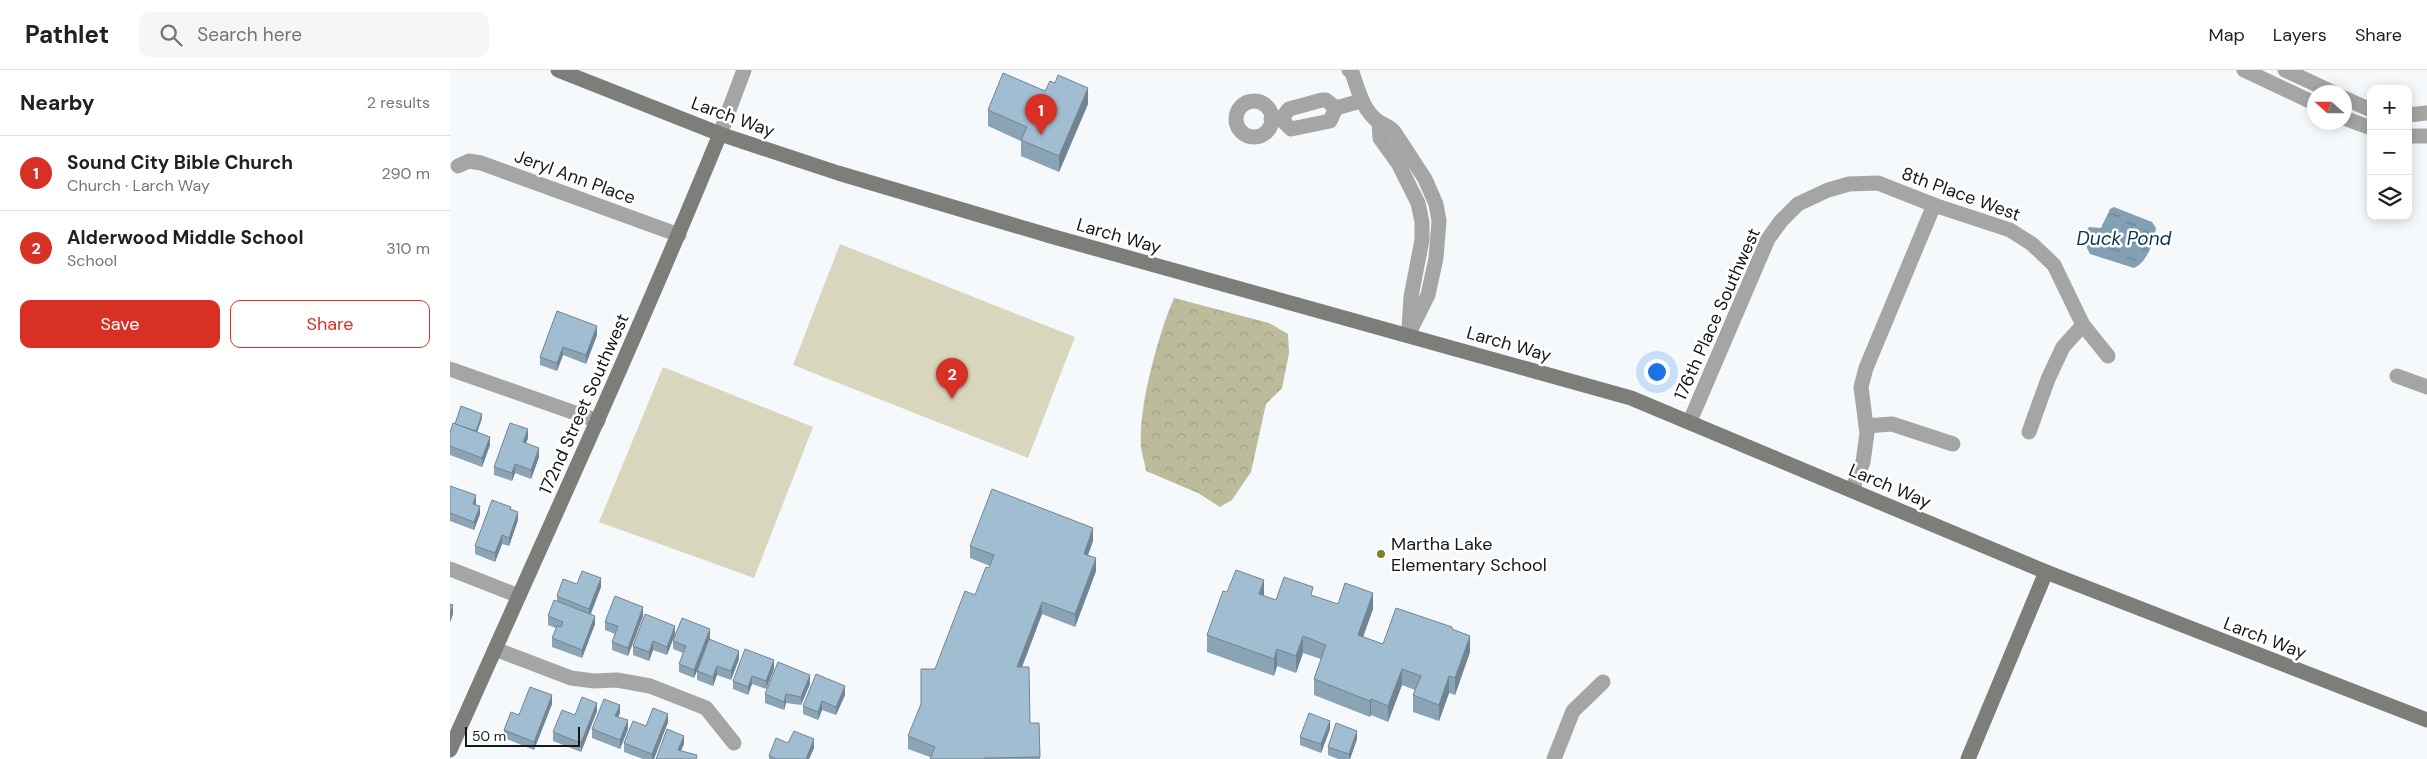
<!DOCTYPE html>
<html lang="en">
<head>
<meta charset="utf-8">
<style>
  :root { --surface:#fff; --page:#f6f6f6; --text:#202124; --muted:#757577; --line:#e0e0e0; --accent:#d93025 }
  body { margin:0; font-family:"DM Sans",sans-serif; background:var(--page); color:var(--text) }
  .controls { position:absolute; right:15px; top:15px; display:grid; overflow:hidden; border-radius:10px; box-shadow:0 2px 12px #0003 }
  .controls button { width:45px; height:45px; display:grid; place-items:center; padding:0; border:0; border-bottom:1px solid var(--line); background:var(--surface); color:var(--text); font:25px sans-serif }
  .compass { position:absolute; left:1857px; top:15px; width:45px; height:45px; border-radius:50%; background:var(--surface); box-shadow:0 2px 12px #0003; rotate:291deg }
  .scale { position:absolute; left:15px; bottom:12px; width:115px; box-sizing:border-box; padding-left:5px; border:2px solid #161818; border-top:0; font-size:14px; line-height:18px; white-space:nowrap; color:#161818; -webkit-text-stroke:4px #fff; paint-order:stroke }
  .you { position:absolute; left:1206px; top:301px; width:18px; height:18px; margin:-12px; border:4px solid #fff; border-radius:50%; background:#1a73e8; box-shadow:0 0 0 8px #1a73e833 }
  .badge { display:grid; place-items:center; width:32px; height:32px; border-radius:50%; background:var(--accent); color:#fff; font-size:16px; font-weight:700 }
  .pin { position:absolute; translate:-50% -41px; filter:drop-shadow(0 1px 2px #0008) }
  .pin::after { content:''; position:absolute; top:26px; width:18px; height:15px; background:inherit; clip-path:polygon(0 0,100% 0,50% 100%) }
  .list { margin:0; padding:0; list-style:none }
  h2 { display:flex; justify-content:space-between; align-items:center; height:65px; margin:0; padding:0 20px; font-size:21px }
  h2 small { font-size:16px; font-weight:400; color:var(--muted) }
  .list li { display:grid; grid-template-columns:32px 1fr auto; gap:15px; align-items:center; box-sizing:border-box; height:75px; padding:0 20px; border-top:1px solid var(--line) }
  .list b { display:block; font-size:19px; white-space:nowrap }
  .list p { margin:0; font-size:16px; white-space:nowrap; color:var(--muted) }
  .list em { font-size:16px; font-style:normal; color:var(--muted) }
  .actions { display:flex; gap:10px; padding:15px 20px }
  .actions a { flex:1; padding:11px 0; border:1px solid var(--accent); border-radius:10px; text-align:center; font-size:18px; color:var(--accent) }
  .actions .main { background:var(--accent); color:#fff }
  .icon { flex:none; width:28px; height:28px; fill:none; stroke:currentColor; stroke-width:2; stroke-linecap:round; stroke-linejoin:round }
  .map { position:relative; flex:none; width:1977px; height:689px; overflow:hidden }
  header { display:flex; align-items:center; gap:30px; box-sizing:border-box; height:70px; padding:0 25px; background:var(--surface); border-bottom:1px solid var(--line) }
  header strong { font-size:24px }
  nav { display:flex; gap:28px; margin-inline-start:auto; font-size:18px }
  .search { width:350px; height:45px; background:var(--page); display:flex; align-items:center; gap:12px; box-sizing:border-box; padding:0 18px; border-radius:10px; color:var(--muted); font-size:19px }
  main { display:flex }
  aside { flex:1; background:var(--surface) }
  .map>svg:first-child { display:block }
  .forest { fill:url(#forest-crowns) }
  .park { fill:#d8d7bd }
  .water { fill:url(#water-ripples) }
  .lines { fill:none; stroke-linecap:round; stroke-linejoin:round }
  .street { stroke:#a5a5a3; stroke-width:15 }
  .secondary { stroke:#7d7d7a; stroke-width:15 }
  .wall { fill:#8aa3b5 }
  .shaded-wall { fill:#718493 }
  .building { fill:#a1bdd2; stroke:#718493 }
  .poi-dot { fill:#847e25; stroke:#fff; stroke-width:2 }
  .labels { text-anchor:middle; stroke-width:5; stroke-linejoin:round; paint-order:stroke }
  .street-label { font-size:18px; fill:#161818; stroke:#fff }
  .poi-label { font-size:18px; fill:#161818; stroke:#fff; text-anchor:start }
  .water-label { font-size:19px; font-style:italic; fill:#013755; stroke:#fff }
</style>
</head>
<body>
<header>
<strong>Pathlet</strong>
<div class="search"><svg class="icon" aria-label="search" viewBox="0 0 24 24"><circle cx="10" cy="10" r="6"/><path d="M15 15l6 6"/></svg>Search here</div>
<nav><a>Map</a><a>Layers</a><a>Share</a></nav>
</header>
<main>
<aside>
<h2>Nearby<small>2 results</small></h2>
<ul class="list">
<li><span class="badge">1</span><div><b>Sound City Bible Church</b><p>Church · Larch Way</p></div><em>290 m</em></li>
<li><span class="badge">2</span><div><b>Alderwood Middle School</b><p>School</p></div><em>310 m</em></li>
</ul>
<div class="actions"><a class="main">Save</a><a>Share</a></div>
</aside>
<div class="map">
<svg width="1977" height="689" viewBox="0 0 1977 689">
  <defs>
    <pattern id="forest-crowns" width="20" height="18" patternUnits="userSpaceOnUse" patternTransform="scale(1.25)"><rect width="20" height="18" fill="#bcbb9b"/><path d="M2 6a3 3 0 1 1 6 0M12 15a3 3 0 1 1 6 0" fill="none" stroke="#a1a085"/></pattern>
    <pattern id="water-ripples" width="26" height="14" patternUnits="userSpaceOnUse" patternTransform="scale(1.25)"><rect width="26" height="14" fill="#839fb4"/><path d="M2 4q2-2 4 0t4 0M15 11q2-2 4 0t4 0" fill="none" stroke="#6a8191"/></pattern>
  </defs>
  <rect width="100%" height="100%" fill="#f6f9fc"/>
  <!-- forest -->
  <path class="forest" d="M724,228L819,253L838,264L839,283L832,318L816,334L801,402L782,430L770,437L748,423L696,401C695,393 692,385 691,378C688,338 708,265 724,228Z"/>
  <!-- park -->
  <g class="park">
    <path d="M390,174L625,267L578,388L343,295Z"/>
    <path d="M213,297L363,357L304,508L149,452Z"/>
  </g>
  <!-- water -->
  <path class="water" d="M1664,137L1702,152L1706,158C1704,171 1697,193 1684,198L1640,184L1637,178L1636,162L1639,157L1651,158L1660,139Z"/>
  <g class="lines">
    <!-- street -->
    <g class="street">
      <path d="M899,0L902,2C908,20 913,41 929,52C936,56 940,56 945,63L975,109L986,134L989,151L986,188L978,225L958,265"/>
      <path d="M1794,0L1864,33"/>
      <path d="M1835,0L1882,22"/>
      <path d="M1894,28L1921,40"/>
      <circle cx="804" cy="49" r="18"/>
      <path d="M1958,45L1977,43"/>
      <path d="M1894,48L1921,58"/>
      <path d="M821,49H831L841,59L880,51L886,38L911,31"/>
      <path d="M831,49L839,39L872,30H876L886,38"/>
      <path d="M929,52L930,68L948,93L968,133L972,152V170L961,227L959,258"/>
      <path d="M270,64L294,0"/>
      <path d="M1958,66H1977"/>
      <path d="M8,96L19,91L31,93L229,165"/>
      <path d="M0,299L148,351"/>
      <path d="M1947,306L1977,317"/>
      <path d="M1240,351L1318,169L1331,151L1348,134L1378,120L1399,114L1428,113L1484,135L1560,160L1582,174L1604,195L1633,255L1658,286"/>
      <path d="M1416,356L1442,354L1503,374"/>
      <path d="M1579,362L1598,309L1613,277L1633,255"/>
      <path d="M1402,420L1413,392L1417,363L1411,317L1416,298L1484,135"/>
      <path d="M0,499L69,526"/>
      <path d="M45,579L121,608L144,611L167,610L200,616L256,638L284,673"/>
      <path d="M1104,689L1123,641L1153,612"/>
    </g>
    <!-- secondary -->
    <g class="secondary">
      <path d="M108,0L270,64L388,103L604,167L1181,328L1596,502L1977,650"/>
      <path d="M0,680C91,475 185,272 270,64"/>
      <path d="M1518,689L1596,502"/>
    </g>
  </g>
  <!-- wall -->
  <g class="wall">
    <path d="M638,34L609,102L571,86V71L538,56V40Z"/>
    <path d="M107,241L147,265L136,294L113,285L107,301L90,295V287Z"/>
    <path d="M32,348L27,362L40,375L32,397L0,385V362L5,354Z"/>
    <path d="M78,368L76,373L89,387L81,409L65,403L62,411L44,405V397Z"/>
    <path d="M0,416L26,434V435L30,444L24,460L0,451Z"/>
    <path d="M61,439L68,450L59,476L52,474L45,492L25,484V476Z"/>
    <path d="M643,471L638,485L646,501L625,557L592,544L572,597L580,653H589L590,689H480V687L458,679V666L485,599L525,525L540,496L520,488V476Z"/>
    <path d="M127,514L151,517L141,544L145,554L132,588L102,577V568L106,558L98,555V546L107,531V526Z"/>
    <path d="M777,522L814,526L826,530L863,526L888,534L923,539L913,567L933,574L1002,559L1020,582L1005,625L999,623L989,651L963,642V625L965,620L952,615L938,652L921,645L920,647L864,625V609L871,589L853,583L846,603L827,596L824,606L757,582V565Z"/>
    <path d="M193,546L178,586L162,580V572L165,564L155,560V552Z"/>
    <path d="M225,564L217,585L203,580L199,591L183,585V576Z"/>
    <path d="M260,568V569L289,589L281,610L267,605L263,616L247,610V601L244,608L229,602V594L233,583L223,579V571Z"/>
    <path d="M324,599L316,619L302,614L298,625L283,619V611Z"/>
    <path d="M360,614L351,635L336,633L334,640L315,633V624Z"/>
    <path d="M395,625L386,645L372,640L368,650L353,644V636Z"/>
    <path d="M102,634L84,680L54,668V660L69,645Z"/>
    <path d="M147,641L131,682L103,671V662L125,645Z"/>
    <path d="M170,643L168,647L178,659L170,679L142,668V659Z"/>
    <path d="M218,652L204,689H193L174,682V673L196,656Z"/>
    <path d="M880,659L871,683L850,675V667Z"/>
    <path d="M907,669L900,689H888L878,685V677Z"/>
    <path d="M338,673L364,678L359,689H319V686Z"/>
  </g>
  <!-- shaded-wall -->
  <g class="shaded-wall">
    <path d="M638,18V34L609,102V86Z"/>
    <path d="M147,256V265L136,294V285Z"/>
    <path d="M113,277V285L107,301V293Z"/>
    <path d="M32,344V348L26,366V361Z"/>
    <path d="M78,359V368L73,381V372Z"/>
    <path d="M40,367V375L32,397V388Z"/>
    <path d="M89,378V387L81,409V400Z"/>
    <path d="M65,394V403L62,411V403Z"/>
    <path d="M26,425V434L23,442V434Z"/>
    <path d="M30,436V444L24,460V452Z"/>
    <path d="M68,442V450L59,476V468Z"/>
    <path d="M643,458V471L634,496V484Z"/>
    <path d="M52,465V474L45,492V483Z"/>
    <path d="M646,488V501L625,557V544Z"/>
    <path d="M151,508V517L139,547V539Z"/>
    <path d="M814,510V526L809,524Z"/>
    <path d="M923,523V539L908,581V565Z"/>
    <path d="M592,532V544L567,610V597Z"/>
    <path d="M3,535V544L0,553V544Z"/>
    <path d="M193,537V546L178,586V578Z"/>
    <path d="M145,546V554L132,588V580Z"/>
    <path d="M225,556V564L217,585V577Z"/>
    <path d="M260,559V568L244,608V600Z"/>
    <path d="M853,566V583L846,603V586Z"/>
    <path d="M1020,566V582L1005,625V608Z"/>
    <path d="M203,571V580L199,591V582Z"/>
    <path d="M827,579V596L824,606V589Z"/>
    <path d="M289,581V589L281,610V601Z"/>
    <path d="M324,590V599L316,619V611Z"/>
    <path d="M267,596V605L263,616V607Z"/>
    <path d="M952,599V615L938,652V636Z"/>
    <path d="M360,605V614L351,635V627Z"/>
    <path d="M302,606V614L298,625V617Z"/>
    <path d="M999,606V623L989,651V635Z"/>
    <path d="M395,616V625L386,645V637Z"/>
    <path d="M336,624V633L334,640V632Z"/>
    <path d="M102,625V634L84,680V672Z"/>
    <path d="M921,629V645L920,647V631Z"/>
    <path d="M372,631V640L368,650V642Z"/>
    <path d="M147,633V641L131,682V673Z"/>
    <path d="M170,635V643L165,654V646Z"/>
    <path d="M218,644V652L204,689H202V684Z"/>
    <path d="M178,650V659L170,679V670Z"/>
    <path d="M880,651V659L871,683V674Z"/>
    <path d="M907,661V669L900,689H899V684Z"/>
    <path d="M234,666V674L228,688V680Z"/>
    <path d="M364,669V678L359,689H356Z"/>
  </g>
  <!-- building -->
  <g class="building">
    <path d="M553,3L595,21L600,11L605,13L608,5L638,18L609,86L571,70L577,57L538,40Z"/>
    <path d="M107,241L147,256L136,285L113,277L107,293L90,287Z"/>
    <path d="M11,336L32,344L26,361L5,354Z"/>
    <path d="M3,353L40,367L32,388L0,376V362Z"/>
    <path d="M60,353L78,359L73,372L89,378L81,400L65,394L62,403L44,397Z"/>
    <path d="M0,416L26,425L23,434L30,436L24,452L0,443Z"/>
    <path d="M542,419L643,458L634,484L646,488L625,544L592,532L567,597H579L580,653H589L590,687L534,688V689H480L485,677L458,666L471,634V599H485L515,521L525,525L536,497L539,498L544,485L520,476Z"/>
    <path d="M42,430L61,437L60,439L68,442L59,468L52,465L45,483L25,476Z"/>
    <path d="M786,500L814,510L809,524L826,530L834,507L863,517L861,525L888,534L895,513L923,523L908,565L933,574L946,538L1002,557V559L1020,566L1005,608L999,606L989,635L963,625L971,606L952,599L938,636L921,629L920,631L864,609L876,575L853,566L846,586L827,579L824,589L757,565L773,521L777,522Z"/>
    <path d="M132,501L151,508L139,539L107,526L113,509L127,514Z"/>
    <path d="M165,526L193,537L178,578L162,572L168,556L155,552Z"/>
    <path d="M104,530L145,546L132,580L102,568L107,556L111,557L113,552L98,546Z"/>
    <path d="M0,534L3,535L0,544Z"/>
    <path d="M195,544L225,556L217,577L203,571L199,582L183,576Z"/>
    <path d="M232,548L260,559L244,600L229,594L236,576L223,571Z"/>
    <path d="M259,569L289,581L281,601L267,596L263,607L247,601Z"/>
    <path d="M295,579L324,590L316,611L302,606L298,617L283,611Z"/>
    <path d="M328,592L360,605L351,627L336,624L334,632L315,624Z"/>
    <path d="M366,604L395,616L386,637L372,631L368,642L353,636Z"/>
    <path d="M80,617L102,625L84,672L54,660L61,642L69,645Z"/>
    <path d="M132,627L147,633L131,673L103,662L112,640L125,645Z"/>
    <path d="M154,629L170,635L165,646L178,650L170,670L142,659Z"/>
    <path d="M203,638L218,644L202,684L174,673L183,651L196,656Z"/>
    <path d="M859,643L880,651L871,674L850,667Z"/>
    <path d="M886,653L907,661L899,684L878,677Z"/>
    <path d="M217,659L234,666L228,680L247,685L246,689H206Z"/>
    <path d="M344,661L364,669L356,689H327L319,686L326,668L338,673Z"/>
  </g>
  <!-- markers -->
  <circle class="poi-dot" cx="931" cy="484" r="5"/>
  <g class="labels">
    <!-- street labels -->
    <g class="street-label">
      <text transform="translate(283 47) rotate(20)" y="6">Larch Way</text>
      <text transform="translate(125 107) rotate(20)" y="6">Jeryl Ann Place</text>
      <text transform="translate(1511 124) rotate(20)" y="6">8th Place West</text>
      <text transform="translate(669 166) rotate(16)" y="6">Larch Way</text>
      <text transform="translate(1267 244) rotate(-66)" y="6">176th Place Southwest</text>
      <text transform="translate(1059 274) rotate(16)" y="6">Larch Way</text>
      <text transform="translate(134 334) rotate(-66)" y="6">172nd Street Southwest</text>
      <text transform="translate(1440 416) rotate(23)" y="6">Larch Way</text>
      <text transform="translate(1815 568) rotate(21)" y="6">Larch Way</text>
    </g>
    <!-- poi labels -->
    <g class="poi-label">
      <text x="941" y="480">Martha Lake<tspan x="941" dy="21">Elementary School</tspan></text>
    </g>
    <!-- water labels -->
    <g class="water-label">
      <text x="1674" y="175">Duck Pond</text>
    </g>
  </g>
</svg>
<div class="controls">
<button>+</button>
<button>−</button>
<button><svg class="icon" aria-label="layers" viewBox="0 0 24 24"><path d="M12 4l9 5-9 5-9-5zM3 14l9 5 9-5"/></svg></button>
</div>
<svg class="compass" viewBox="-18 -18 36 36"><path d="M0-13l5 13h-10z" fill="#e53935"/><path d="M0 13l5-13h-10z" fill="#757577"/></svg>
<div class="scale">50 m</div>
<div class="you"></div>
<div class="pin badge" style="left:591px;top:65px">1</div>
<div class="pin badge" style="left:502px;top:329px">2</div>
</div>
</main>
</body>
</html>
